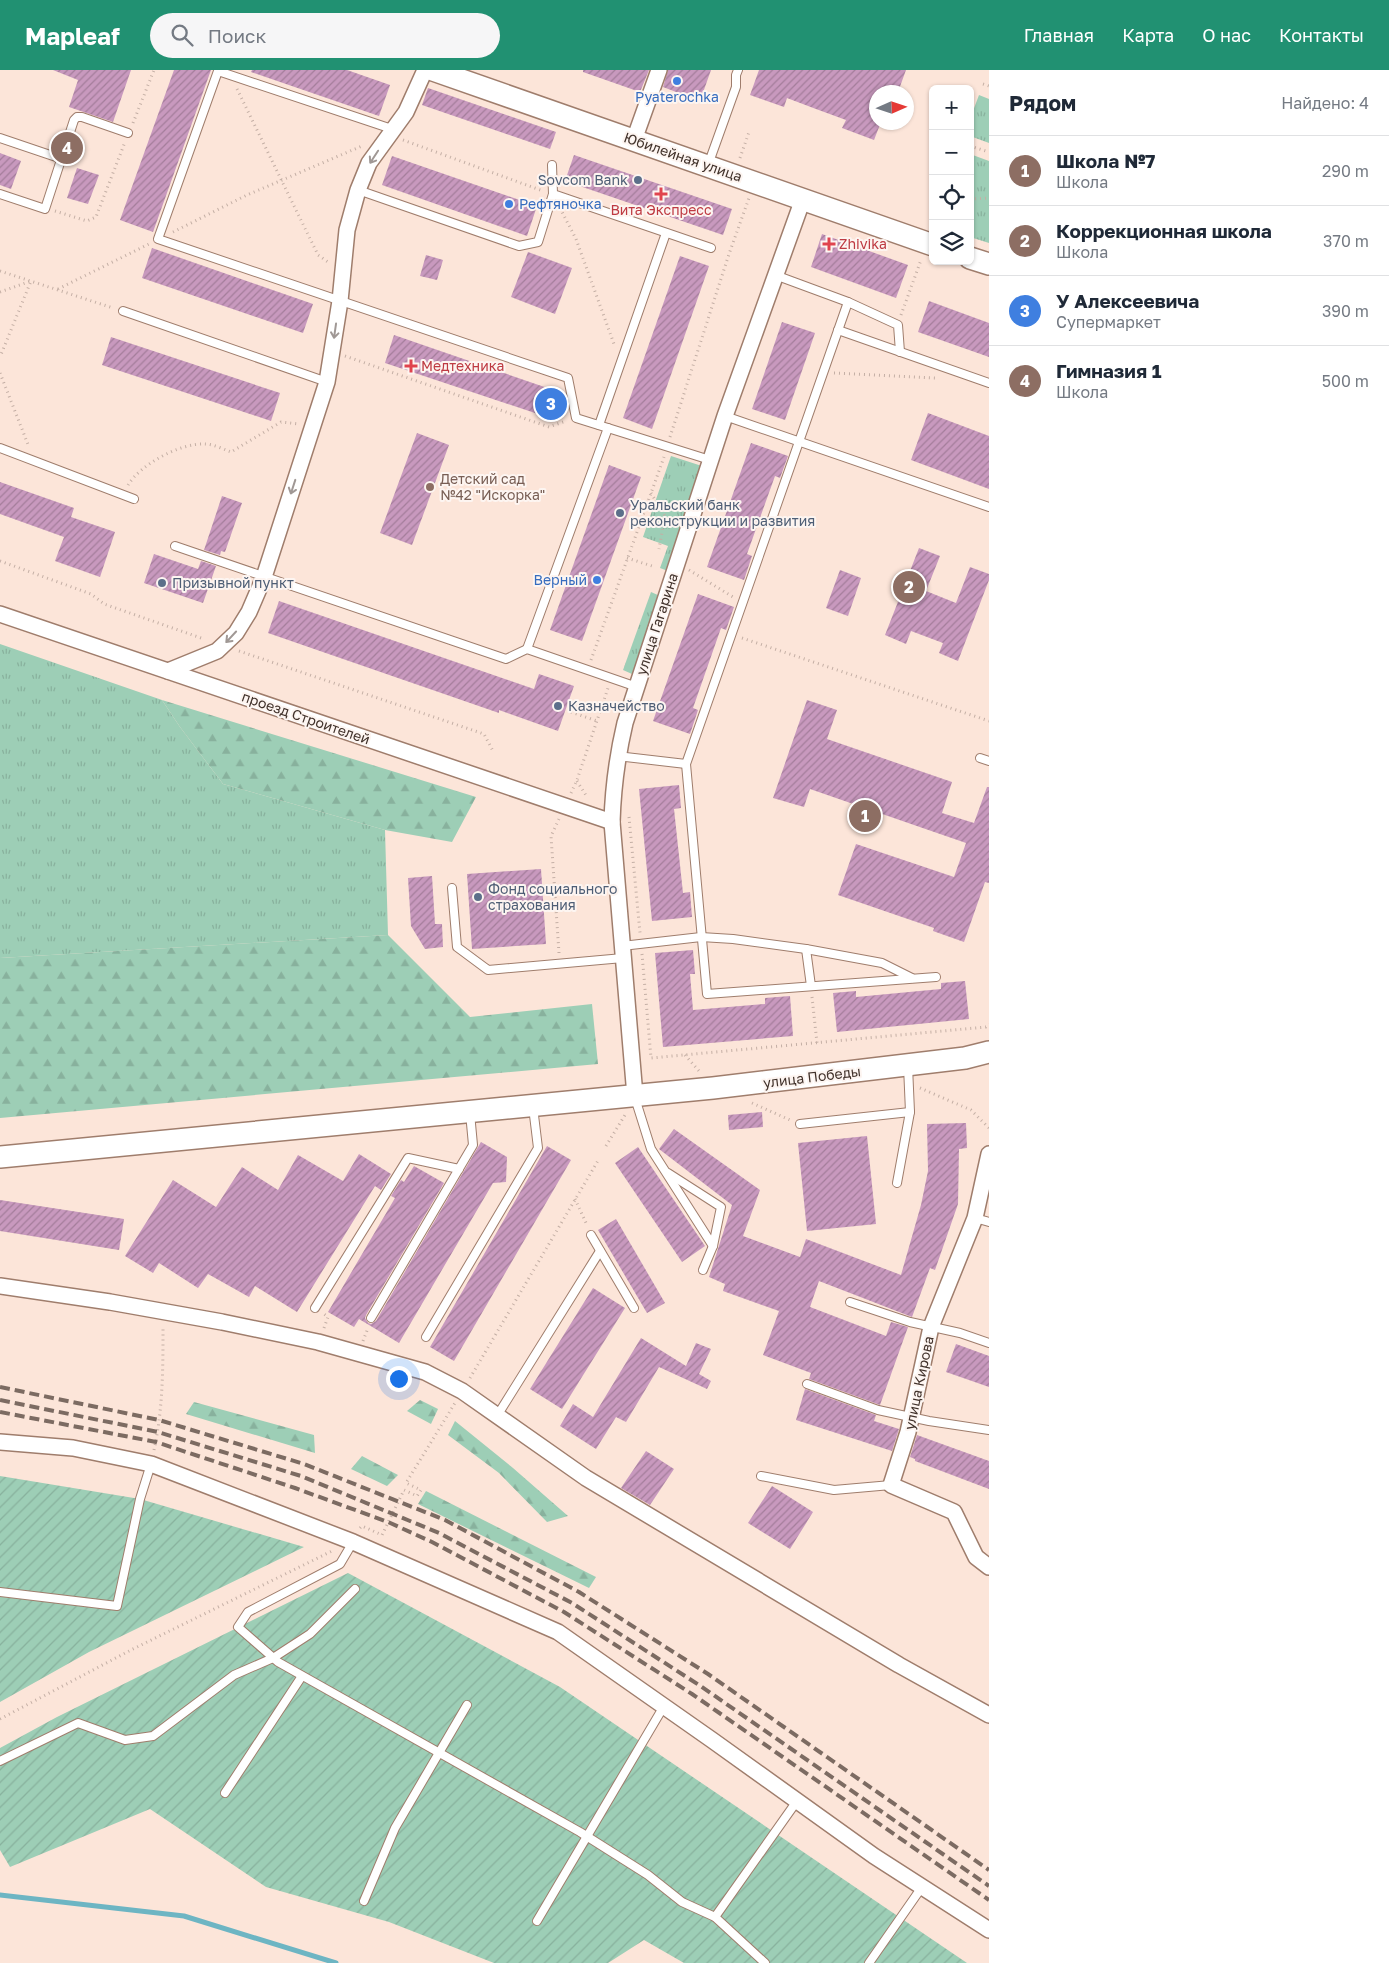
<!DOCTYPE html>
<html lang="ru">
<head>
<meta charset="utf-8">
<style>
  :root { --surface:#fff; --page:#f6f6f7; --text:#1f2937; --muted:#747a83; --line:#e0e1e3; --accent:#219172 }
  body { margin:0; font-family:"Golos Text",sans-serif; background:var(--page); color:var(--text) }
  .controls { position:absolute; right:15px; top:15px; display:grid; overflow:hidden; border-radius:8px; box-shadow:0 1px 4px #0004 }
  .controls button { width:45px; height:45px; display:grid; place-items:center; padding:0; border:0; border-bottom:1px solid var(--line); background:var(--surface); color:var(--text); font:25px sans-serif }
  .compass { position:absolute; left:869px; top:15px; width:45px; height:45px; border-radius:50%; background:var(--surface); box-shadow:0 1px 4px #0004; rotate:87deg }
  .you { position:absolute; left:398px; top:1308px; width:18px; height:18px; margin:-12px; border:4px solid #fff; border-radius:50%; background:#1a73e8; box-shadow:0 0 0 8px #1a73e833 }
  .badge { display:grid; place-items:center; width:32px; height:32px; border-radius:50%; background:var(--accent); color:#fff; font-size:16px; font-weight:700 }
  .pin { position:absolute; translate:-50% -50%; border:2px solid #fff; box-shadow:0 1px 5px #0006 }
  .list { margin:0; padding:0; list-style:none }
  h2 { display:flex; justify-content:space-between; align-items:center; height:65px; margin:0; padding:0 20px; font-size:21px }
  h2 small { font-size:16px; font-weight:400; color:var(--muted) }
  .list li { display:grid; grid-template-columns:32px 1fr auto; gap:15px; align-items:center; box-sizing:border-box; height:70px; padding:0 20px; border-top:1px solid var(--line) }
  .list b { display:block; font-size:19px; white-space:nowrap }
  .list p { margin:0; font-size:16px; white-space:nowrap; color:var(--muted) }
  .list em { font-size:16px; font-style:normal; color:var(--muted) }
  .icon { flex:none; width:28px; height:28px; fill:none; stroke:currentColor; stroke-width:2; stroke-linecap:round; stroke-linejoin:round }
  .map { position:relative; flex:none; width:989px; height:1893px; overflow:hidden }
  header { display:flex; align-items:center; gap:30px; box-sizing:border-box; height:70px; padding:0 25px; background:var(--accent); color:#fff }
  header strong { font-size:24px }
  nav { display:flex; gap:28px; margin-inline-start:auto; font-size:18px }
  .search { width:350px; height:45px; background:var(--page); display:flex; align-items:center; gap:12px; box-sizing:border-box; padding:0 18px; border-radius:28px; color:var(--muted); font-size:19px }
  main { display:flex }
  aside { flex:1; background:var(--surface) }
  .map>svg:first-child { display:block }
  .grass { fill:url(#grass-tufts) }
  .forest { fill:url(#forest-firs) }
  .garden { fill:url(#garden-furrows) }
  .lines { fill:none; stroke-linecap:round; stroke-linejoin:round }
  .stream { stroke:#6db5c3; stroke-width:5 }
  .building { fill:url(#building-hatch) }
  .lane-casing { stroke:#9f7d6c; stroke-width:10 }
  .street-casing { stroke:#9f7d6c; stroke-width:18 }
  .secondary-casing { stroke:#9f7d6c; stroke-width:24 }
  .path { stroke:#c4afa5; stroke-width:3; stroke-dasharray:1 4; stroke-linecap:butt }
  .lane { stroke:#fff; stroke-width:8 }
  .street { stroke:#fff; stroke-width:15 }
  .secondary { stroke:#fff; stroke-width:21 }
  .rail { stroke:#7c6b62; stroke-width:4; stroke-dasharray:10 5; stroke-linecap:butt }
  .oneway { stroke:#a09895 }
  .shop-dot { fill:#3f7fe0; stroke:#fdf5f1; stroke-width:2 }
  .service-dot { fill:#5c6f8a; stroke:#fdf5f1; stroke-width:2 }
  .health-dot { fill:#e0444e; stroke:#fdf5f1; stroke-width:2 }
  .education-dot { fill:#8d6e63; stroke:#fdf5f1; stroke-width:2 }
  .labels { text-anchor:middle; stroke-width:4; stroke-linejoin:round; paint-order:stroke }
  .shop-label { font-size:14px; fill:#366cbe; stroke:#fdf5f1 }
  .street-label { font-size:14px; fill:#41322b; stroke:#fdf5f1 }
  .service-label { font-size:14px; fill:#4e5e75; stroke:#fdf5f1; text-anchor:start }
  .health-label { font-size:14px; fill:#be3a42; stroke:#fdf5f1; text-anchor:start }
  .education-label { font-size:14px; fill:#785e54; stroke:#fdf5f1; text-anchor:start }
</style>
</head>
<body>
<header>
<strong>Mapleaf</strong>
<div class="search"><svg class="icon" aria-label="search" viewBox="0 0 24 24"><circle cx="10" cy="10" r="6"/><path d="M15 15l6 6"/></svg>Поиск</div>
<nav><a>Главная</a><a>Карта</a><a>О нас</a><a>Контакты</a></nav>
</header>
<main>
<div class="map">
<svg width="989" height="1893" viewBox="0 0 989 1893">
  <defs>
    <pattern id="grass-tufts" width="24" height="20" patternUnits="userSpaceOnUse" patternTransform="scale(1.25)"><rect width="24" height="20" fill="#9dceb6"/><path d="M3 7l-1-3M5 7V3M7 7l1-3M15 17l-1-3M17 17v-4M19 17l1-3" fill="none" stroke="#88b19d"/></pattern>
    <pattern id="forest-firs" width="22" height="20" patternUnits="userSpaceOnUse" patternTransform="scale(1.25)"><rect width="22" height="20" fill="#9dceb6"/><path d="M5 1l3.5 6h-7zM16 11l3.5 6h-7z" fill="#88b19d"/></pattern>
    <pattern id="garden-furrows" width="10" height="10" patternUnits="userSpaceOnUse" patternTransform="scale(1.25)"><rect width="10" height="10" fill="#9dceb6"/><path d="M-1 1l2-2M0 10L10 0M9 11l2-2" fill="none" stroke="#88b19d"/></pattern>
    <pattern id="building-hatch" width="6" height="6" patternUnits="userSpaceOnUse" patternTransform="scale(1.25)"><rect width="6" height="6" fill="#c899be"/><path d="M-1 1l2-2M0 6l6-6M5 7l2-2" fill="none" stroke="#a47d9b"/></pattern>
  </defs>
  <rect width="100%" height="100%" fill="#fce5d9"/>
  <!-- grass -->
  <g class="grass">
    <path d="M979,25L989,29V73L970,66V49Z"/>
    <path d="M970,84L989,91V173L970,167Z"/>
    <path d="M671,386L705,397L668,501L660,498L668,476L643,467Z"/>
    <path d="M651,522L660,526L632,604L623,600Z"/>
    <path d="M0,574L162,630L180,657L223,714L385,760L388,865L0,888Z"/>
  </g>
  <!-- forest -->
  <g class="forest">
    <path d="M162,630L476,727L452,772L385,760L223,714L180,657Z"/>
    <path d="M388,865L470,947L592,934L598,994L0,1048V888Z"/>
    <path d="M420,1330L438,1339L431,1354L407,1341Z"/>
    <path d="M194,1332L314,1365L315,1383L186,1344Z"/>
    <path d="M455,1351L513,1398L568,1446L547,1452L499,1403L448,1365Z"/>
    <path d="M362,1386L398,1405L387,1416L351,1399Z"/>
    <path d="M426,1421L596,1507L589,1518L418,1434Z"/>
  </g>
  <!-- garden -->
  <g class="garden">
    <path d="M0,1406L140,1429L304,1477L89,1582L0,1632Z"/>
    <path d="M348,1503L560,1617L967,1893H684L644,1870L608,1893H494L389,1852L266,1817L150,1739L10,1797L0,1780V1678L57,1647Z"/>
  </g>
  <g class="lines">
    <!-- stream -->
    <path class="stream" d="M0,1825L184,1846L336,1893"/>
  </g>
  <!-- building -->
  <g class="building">
    <path d="M53,0H131L113,52L69,37L78,10Z"/>
    <path d="M174,0H211L153,162L120,150Z"/>
    <path d="M252,0H347L390,15L379,46L251,2Z"/>
    <path d="M583,0H649L640,22L583,2Z"/>
    <path d="M668,0H711L700,31L663,17Z"/>
    <path d="M759,0H906L898,22H876V52H881L874,70L842,58L846,50L816,39L787,28L784,37L750,25Z"/>
    <path d="M428,18L556,62L550,79L422,35Z"/>
    <path d="M0,83L21,91L11,119L0,115Z"/>
    <path d="M574,85L732,139L723,165L565,111Z"/>
    <path d="M392,86L537,136L527,166L382,115Z"/>
    <path d="M77,98L99,105L88,134L67,128Z"/>
    <path d="M822,164L908,195L896,228L811,197Z"/>
    <path d="M152,178L313,234L303,263L142,208Z"/>
    <path d="M528,182L572,198L555,244L511,227Z"/>
    <path d="M426,185L443,190L437,210L420,206Z"/>
    <path d="M680,186L709,196L652,359L623,348Z"/>
    <path d="M929,231L989,253V287L918,262Z"/>
    <path d="M782,252L815,263L785,350L752,339Z"/>
    <path d="M394,265L559,322L550,348L385,293Z"/>
    <path d="M111,267L280,323L271,351L102,295Z"/>
    <path d="M928,343L989,366V419L911,390Z"/>
    <path d="M417,363L449,375L412,475L380,463Z"/>
    <path d="M751,373L788,386L780,408L775,406L747,484L752,486L744,510L707,497Z"/>
    <path d="M609,395L641,407L582,571L550,560Z"/>
    <path d="M0,412L74,438L71,447L115,462L100,507L55,491L64,467L0,444Z"/>
    <path d="M222,426L242,433L225,482L221,481L220,485L204,480Z"/>
    <path d="M919,478L940,486L926,521L956,533L970,497L989,504V510L958,591L939,583L943,573L911,561L906,574L885,565Z"/>
    <path d="M154,484L198,499L201,491L216,496L203,533L144,513Z"/>
    <path d="M840,500L861,508L848,546L826,538Z"/>
    <path d="M698,524L734,537L726,560L721,558L693,638L698,640L690,664L653,651Z"/>
    <path d="M279,531L534,619L539,604L574,616L558,661L499,640V643L268,563Z"/>
    <path d="M807,630L837,640L827,669L952,712L942,743L974,753L987,717H989V813L985,812L964,872L933,861L934,858L838,825L856,774L954,807L966,773L810,719L804,737L773,728Z"/>
    <path d="M679,715L681,738L674,739L683,823L690,822L692,847L652,851L639,719Z"/>
    <path d="M541,799L546,874L472,879L467,804Z"/>
    <path d="M432,806L435,854H442L443,877L425,879L411,856L408,808Z"/>
    <path d="M693,880L695,904H690L693,940L765,934V928L790,926L793,966L663,977L655,883Z"/>
    <path d="M965,911L969,949L837,962L833,923L856,921V927L941,919V913Z"/>
    <path d="M762,1042L763,1057L729,1060L728,1045Z"/>
    <path d="M966,1053L967,1078L959,1079L958,1134L935,1200L930,1198L912,1247L819,1211L810,1237L886,1266L891,1252L908,1257L880,1335L809,1309L811,1303L763,1285L779,1241L723,1221L725,1214L709,1207L732,1135L659,1079L674,1059L760,1120L743,1166L800,1187L806,1169L901,1205L921,1135L928,1101L927,1054Z"/>
    <path d="M867,1066L876,1154L807,1161L798,1073Z"/>
    <path d="M481,1072L507,1087L506,1112L493,1113L399,1273L359,1249L354,1257L328,1242L395,1128L391,1126L401,1110L404,1112L414,1096L444,1113L366,1245L365,1248L368,1253L371,1254L376,1251Z"/>
    <path d="M547,1076L571,1090L454,1291L430,1277Z"/>
    <path d="M638,1077L705,1176L682,1192L615,1093Z"/>
    <path d="M359,1084L391,1104L381,1120L375,1116L297,1242L255,1216L249,1227L208,1204L198,1218L159,1193L153,1203L125,1186L173,1110L216,1137L242,1097L278,1120L298,1085L343,1111Z"/>
    <path d="M0,1130L124,1149L119,1180L0,1161Z"/>
    <path d="M616,1149L665,1233L647,1243L598,1160Z"/>
    <path d="M593,1218L625,1238L562,1339L530,1319Z"/>
    <path d="M641,1268L686,1296L696,1273L711,1279L699,1304L711,1311L707,1319L659,1297L626,1352L616,1347L596,1379L560,1356L573,1334L593,1347Z"/>
    <path d="M956,1274L989,1286V1317L946,1302Z"/>
    <path d="M805,1319L876,1345L874,1351L899,1359L892,1381L796,1350Z"/>
    <path d="M917,1365L989,1391V1419L915,1391V1389L910,1387Z"/>
    <path d="M646,1381L674,1399L650,1435L621,1418Z"/>
    <path d="M772,1416L813,1442L790,1479L748,1453Z"/>
  </g>
  <g class="lines">
    <!-- lane casing -->
    <g class="lane-casing">
      <g id="lane">
        <path d="M392,59L218,1L158,169L568,308L576,348L710,390"/>
        <path d="M0,68L62,89"/>
        <path d="M708,95L736,17V5L738,0"/>
        <path d="M358,120L519,176L538,172L553,124L552,95"/>
        <path d="M0,124L45,139L74,50L77,47H82L128,63"/>
        <path d="M553,124L711,178"/>
        <path d="M775,205L848,232L898,255L900,282"/>
        <path d="M848,232L686,694L707,924L936,907"/>
        <path d="M123,241L327,312"/>
        <path d="M838,260L989,313"/>
        <path d="M725,346L989,437"/>
        <path d="M599,355L666,163"/>
        <path d="M0,378L134,429"/>
        <path d="M175,476L506,589L527,579L637,617"/>
        <path d="M527,579L608,358"/>
        <path d="M617,686L686,694"/>
        <path d="M980,688L989,691"/>
        <path d="M452,818L457,877L488,900L623,888"/>
        <path d="M622,876L701,867L733,869L806,879L882,893L912,908"/>
        <path d="M806,879L811,916"/>
        <path d="M635,1028L651,1079L713,1176"/>
        <path d="M800,1054L910,1042"/>
        <path d="M668,1103L721,1137L713,1176L703,1200"/>
        <path d="M897,1113L910,1042L908,996"/>
        <path d="M975,1148L989,1152"/>
        <path d="M591,1165L634,1238"/>
        <path d="M850,1232L910,1252L960,1263L989,1273"/>
        <path d="M315,1238L408,1088L459,1099"/>
        <path d="M371,1248L473,1075L470,1043"/>
        <path d="M426,1267L538,1078L533,1037"/>
        <path d="M807,1314L878,1340L929,1351L989,1360"/>
        <path d="M497,1346L600,1181"/>
        <path d="M761,1406L834,1420L891,1415"/>
        <path d="M353,1472L340,1494L248,1542L238,1557L278,1592L580,1762L648,1805L682,1832L715,1847L765,1893"/>
        <path d="M0,1522L117,1536L140,1429L151,1394"/>
        <path d="M0,1691L78,1653L125,1670L153,1666L234,1605L273,1588L310,1564L355,1519"/>
        <path d="M225,1723L302,1606"/>
        <path d="M364,1831L395,1758L467,1635"/>
        <path d="M715,1847L797,1731"/>
        <path d="M537,1851L664,1636"/>
        <path d="M869,1893L922,1817"/>
      </g>
    </g>
    <!-- street casing -->
    <g class="street-casing">
      <g id="street">
        <path d="M634,70L659,0"/>
        <path d="M0,544L612,752"/>
        <path d="M168,601L217,581L236,563L249,542L264,507L327,312L340,231L347,160L358,120L369,93L406,42L425,0"/>
        <path d="M635,1026L612,752C613,718 617,687 625,653L725,346L803,129"/>
        <path d="M989,1084L975,1148L931,1257L908,1362L891,1415L954,1442L976,1487L989,1497"/>
        <path d="M0,1216L110,1232L222,1252L318,1272L425,1302L462,1321L586,1408L899,1595L989,1645"/>
        <path d="M0,1372L73,1378L151,1394L353,1472L558,1562L712,1670L874,1786L989,1860"/>
      </g>
    </g>
    <!-- secondary casing -->
    <g class="secondary-casing">
      <g id="secondary">
        <path d="M433,0L933,175"/>
        <path d="M970,188L989,194"/>
        <path d="M0,1087L713,1018L965,988L989,982"/>
      </g>
    </g>
    <!-- path -->
    <g class="path">
      <path d="M983,14L989,16"/>
      <path d="M237,19L318,185L328,192"/>
      <path d="M133,53L154,0"/>
      <path d="M403,70L543,121"/>
      <path d="M970,76L989,82"/>
      <path d="M740,88L749,62"/>
      <path d="M970,129L989,128"/>
      <path d="M560,138L576,169L614,274"/>
      <path d="M55,141L87,151L96,147L125,72"/>
      <path d="M173,162L247,125L362,76"/>
      <path d="M0,201L113,238"/>
      <path d="M58,219L149,174"/>
      <path d="M0,222L31,211L0,287"/>
      <path d="M901,245L921,190"/>
      <path d="M345,286L549,357L566,351"/>
      <path d="M0,303L29,377"/>
      <path d="M834,303L935,308"/>
      <path d="M670,367L729,184L749,128"/>
      <path d="M128,415C141,394 180,373 205,374C213,374 223,379 231,382L281,352L299,354"/>
      <path d="M651,423L665,446L659,479"/>
      <path d="M627,488L652,496"/>
      <path d="M0,491L91,524L104,534L204,569"/>
      <path d="M689,500L733,527"/>
      <path d="M742,568L989,651"/>
      <path d="M239,581L484,664L493,681"/>
      <path d="M591,590L664,387"/>
      <path d="M571,642L597,651"/>
      <path d="M577,711L587,727"/>
      <path d="M571,723L577,710L608,618"/>
      <path d="M629,747L640,863"/>
      <path d="M559,883L551,766L559,749"/>
      <path d="M642,884L651,988L986,957L989,954"/>
      <path d="M812,927L817,973"/>
      <path d="M685,985L699,1001"/>
      <path d="M920,1018L971,1040L989,1058"/>
      <path d="M752,1033L790,1050"/>
      <path d="M606,1076L625,1045"/>
      <path d="M575,1129L587,1155"/>
      <path d="M324,1258L328,1247L324,1244"/>
      <path d="M363,1271L368,1258"/>
      <path d="M470,1308L599,1089"/>
      <path d="M154,1380C163,1339 163,1298 163,1257"/>
      <path d="M360,1458L362,1456L382,1465L404,1420L417,1426L421,1420L406,1413L455,1333"/>
      <path d="M0,1649L131,1580L334,1480"/>
    </g>
    <!-- lane -->
    <use href="#lane" class="lane"/>
    <!-- street -->
    <use href="#street" class="street"/>
    <!-- secondary -->
    <use href="#secondary" class="secondary"/>
    <!-- rail -->
    <g class="rail">
      <path d="M0,1317L159,1350L304,1394L445,1450L579,1522L708,1604L989,1800"/>
      <path d="M0,1330L158,1362L301,1406L439,1463L572,1533L699,1615L989,1816"/>
      <path d="M0,1342L156,1372L295,1418L388,1452L432,1472L564,1542L692,1624L989,1830"/>
    </g>
  </g>
  <!-- one-way arrows -->
  <defs><path id="oneway-shaft" d="M-6 0H5M1.5-3L5.5 0L1.5 3" fill="none" stroke-width="1.6" stroke-linecap="round" stroke-linejoin="round" transform="scale(1.25)"/></defs>
  <g class="oneway">
    <use href="#oneway-shaft" transform="translate(374 87) rotate(123)"/>
    <use href="#oneway-shaft" transform="translate(335 261) rotate(98)"/>
    <use href="#oneway-shaft" transform="translate(293 417) rotate(108)"/>
    <use href="#oneway-shaft" transform="translate(231 567) rotate(133)"/>
  </g>
  <!-- markers -->
  <g class="shop-dot">
    <circle cx="677" cy="11" r="5"/>
    <circle cx="509" cy="134" r="5"/>
    <circle cx="597" cy="510" r="5"/>
  </g>
  <g class="service-dot">
    <circle cx="638" cy="110" r="5"/>
    <circle cx="620" cy="443" r="5"/>
    <circle cx="162" cy="513" r="5"/>
    <circle cx="558" cy="636" r="5"/>
    <circle cx="478" cy="827" r="5"/>
  </g>
  <g class="health-dot">
    <path d="M658.5 116.5h5v5h5v5h-5v5h-5v-5h-5v-5h5z"/>
    <path d="M826.5 166.5h5v5h5v5h-5v5h-5v-5h-5v-5h5z"/>
    <path d="M408.5 288.5h5v5h5v5h-5v5h-5v-5h-5v-5h5z"/>
  </g>
  <circle class="education-dot" cx="430" cy="417" r="5"/>
  <g class="labels">
    <!-- shop labels -->
    <g class="shop-label">
      <text x="677" y="32">Pyaterochka</text>
      <text x="519" y="139" text-anchor="start">Рефтяночка</text>
      <text x="587" y="515" text-anchor="end">Верный</text>
    </g>
    <!-- street labels -->
    <g class="street-label">
      <text transform="translate(683 87) rotate(19)" y="5">Юбилейная улица</text>
      <text transform="translate(657 554) rotate(-72)" y="5">улица Гагарина</text>
      <text transform="translate(306 648) rotate(19)" y="5">проезд Строителей</text>
      <text transform="translate(812 1007) rotate(-7)" y="5">улица Победы</text>
      <text transform="translate(919 1313) rotate(-78)" y="5">улица Кирова</text>
    </g>
    <!-- service labels -->
    <g class="service-label">
      <text x="628" y="115" text-anchor="end">Sovcom Bank</text>
      <text x="630" y="440">Уральский банк<tspan x="630" dy="16">реконструкции и развития</tspan></text>
      <text x="172" y="518">Призывной пункт</text>
      <text x="568" y="641">Казначейство</text>
      <text x="488" y="824">Фонд социального<tspan x="488" dy="16">страхования</tspan></text>
    </g>
    <!-- health labels -->
    <g class="health-label">
      <text x="661" y="145" text-anchor="middle">Вита Экспресс</text>
      <text x="839" y="179">Zhivika</text>
      <text x="421" y="301">Медтехника</text>
    </g>
    <!-- education labels -->
    <g class="education-label">
      <text x="440" y="414">Детский сад<tspan x="440" dy="16">№42 "Искорка"</tspan></text>
    </g>
  </g>
</svg>
<div class="controls">
<button>+</button>
<button>−</button>
<button><svg class="icon" aria-label="locate" viewBox="0 0 24 24"><circle cx="12" cy="12" r="6"/><path d="M12 2v4M12 18v4M2 12h4M18 12h4"/></svg></button>
<button><svg class="icon" aria-label="layers" viewBox="0 0 24 24"><path d="M12 4l9 5-9 5-9-5zM3 14l9 5 9-5"/></svg></button>
</div>
<svg class="compass" viewBox="-18 -18 36 36"><path d="M0-13l5 13h-10z" fill="#e53935"/><path d="M0 13l5-13h-10z" fill="#747a83"/></svg>
<div class="you"></div>
<div class="pin badge" style="left:865px;top:746px;background:#8d6e63">1</div>
<div class="pin badge" style="left:909px;top:517px;background:#8d6e63">2</div>
<div class="pin badge" style="left:551px;top:334px;background:#3f7fe0">3</div>
<div class="pin badge" style="left:67px;top:78px;background:#8d6e63">4</div>
</div>
<aside>
<h2>Рядом<small>Найдено: 4</small></h2>
<ul class="list">
<li><span class="badge" style="background:#8d6e63">1</span><div><b>Школа №7</b><p>Школа</p></div><em>290 m</em></li>
<li><span class="badge" style="background:#8d6e63">2</span><div><b>Коррекционная школа</b><p>Школа</p></div><em>370 m</em></li>
<li><span class="badge" style="background:#3f7fe0">3</span><div><b>У Алексеевича</b><p>Супермаркет</p></div><em>390 m</em></li>
<li><span class="badge" style="background:#8d6e63">4</span><div><b>Гимназия 1</b><p>Школа</p></div><em>500 m</em></li>
</ul>
</aside>
</main>
</body>
</html>
